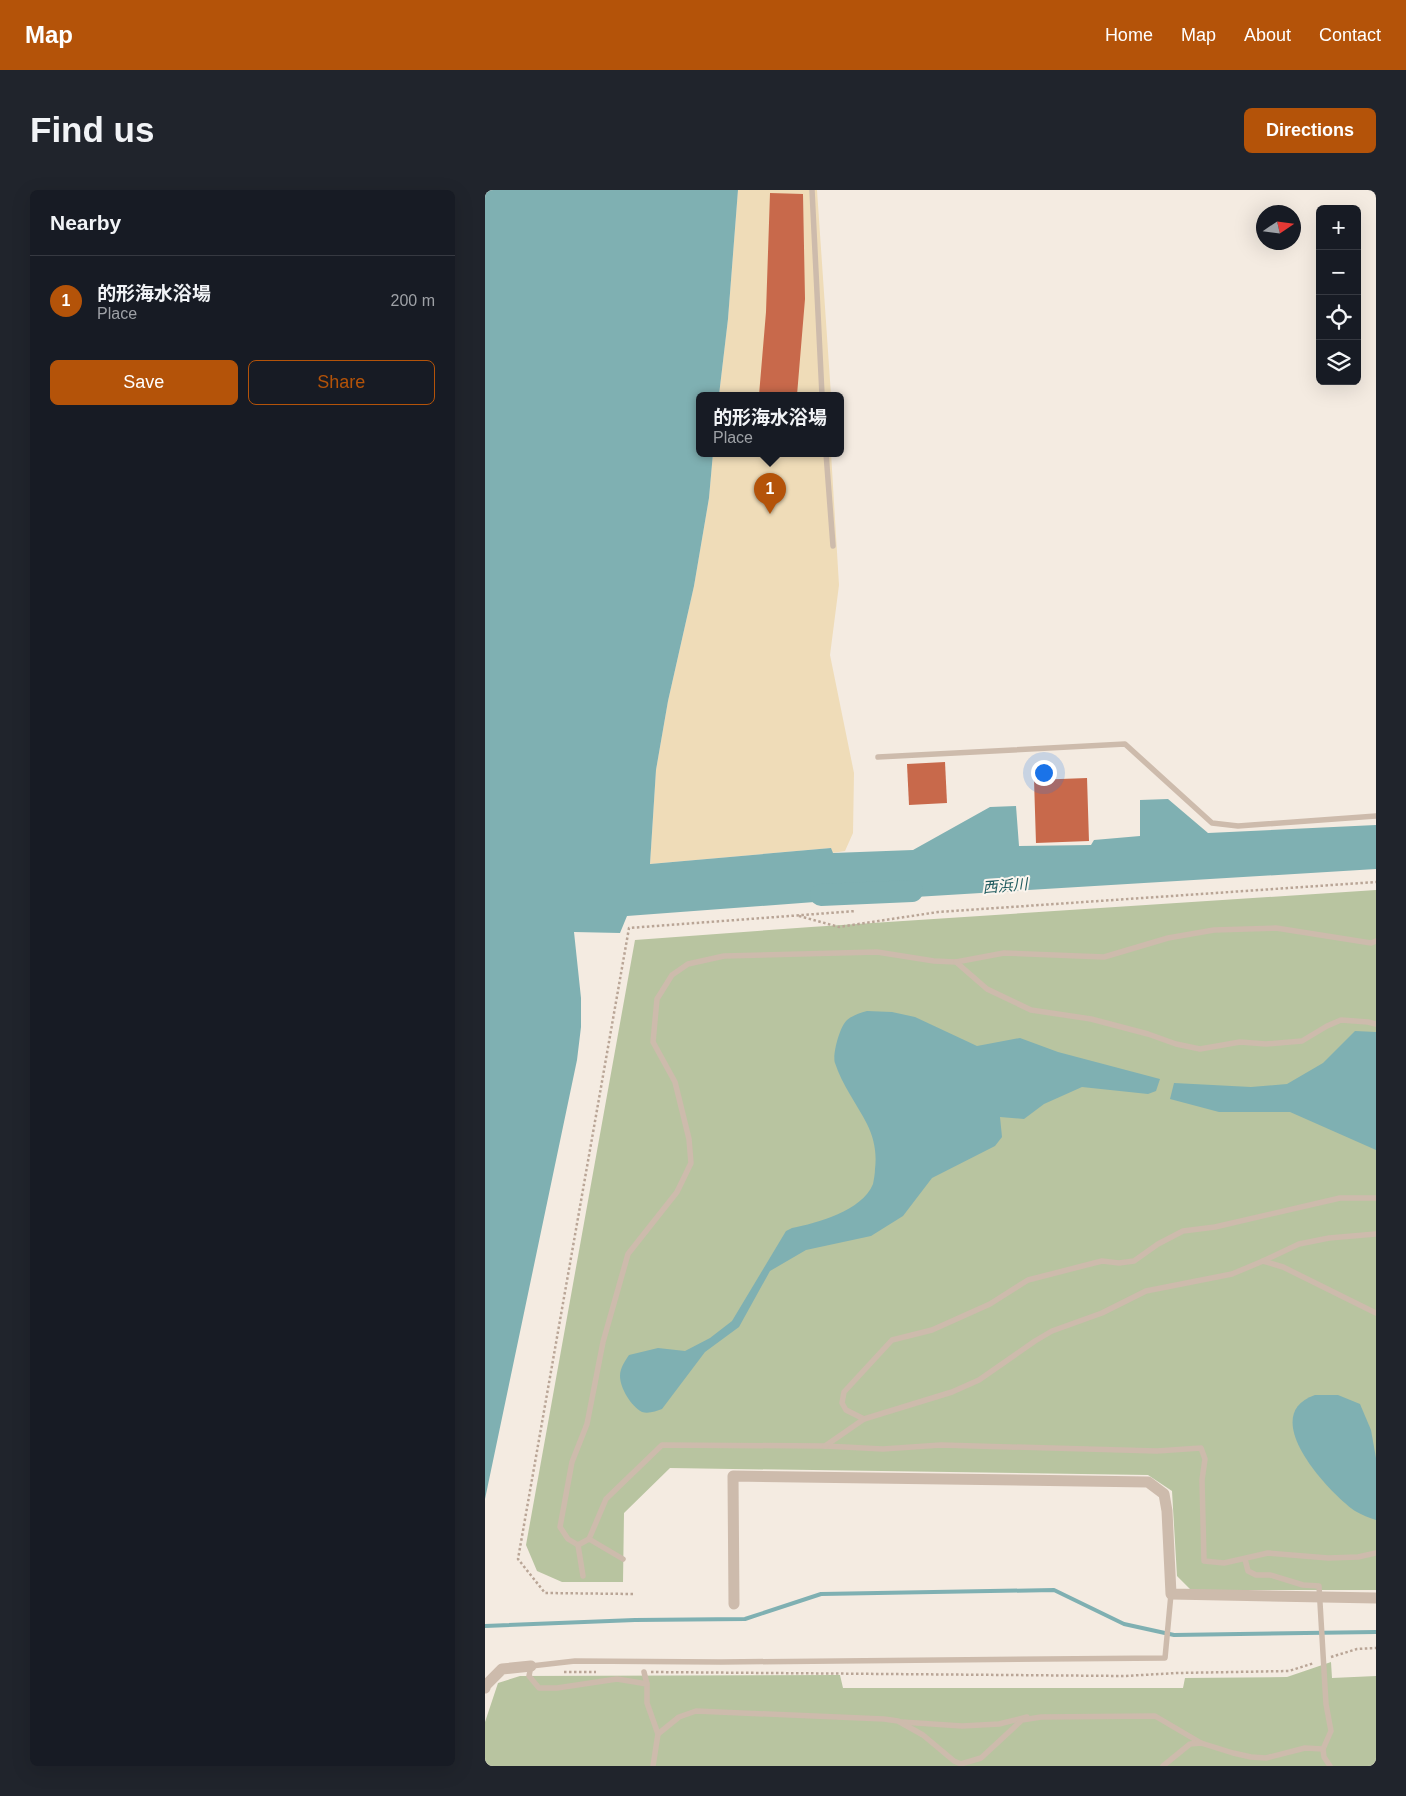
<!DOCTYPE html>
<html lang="en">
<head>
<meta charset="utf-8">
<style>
  :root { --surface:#171b24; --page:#20242c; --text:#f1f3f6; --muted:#9ea1a6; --line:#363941; --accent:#b45309 }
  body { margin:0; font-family:Arial,"Noto Sans JP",sans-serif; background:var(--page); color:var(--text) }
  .controls { position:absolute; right:15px; top:15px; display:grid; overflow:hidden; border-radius:8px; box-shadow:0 5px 20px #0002 }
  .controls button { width:45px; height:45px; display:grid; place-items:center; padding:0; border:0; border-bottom:1px solid var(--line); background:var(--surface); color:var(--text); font:25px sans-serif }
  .compass { position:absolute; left:771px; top:15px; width:45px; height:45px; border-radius:50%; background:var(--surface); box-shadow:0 5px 20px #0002; rotate:77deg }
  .you { position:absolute; left:558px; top:582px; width:18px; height:18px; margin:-12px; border:4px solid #fff; border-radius:50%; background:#1a73e8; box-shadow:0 0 0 8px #1a73e833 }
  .badge { display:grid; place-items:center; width:32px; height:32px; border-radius:50%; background:var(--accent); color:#fff; font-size:16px; font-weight:700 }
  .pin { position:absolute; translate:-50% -41px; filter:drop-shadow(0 1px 2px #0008) }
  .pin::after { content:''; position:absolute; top:26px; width:18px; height:15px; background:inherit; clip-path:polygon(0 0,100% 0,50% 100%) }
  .popup { position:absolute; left:211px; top:202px; width:148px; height:65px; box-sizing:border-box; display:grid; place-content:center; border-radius:8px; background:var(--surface); filter:drop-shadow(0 1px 4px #0005); font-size:16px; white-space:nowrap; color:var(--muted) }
  .popup b { font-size:19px; color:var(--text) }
  .popup::after { content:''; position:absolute; left:50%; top:100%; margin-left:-10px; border:10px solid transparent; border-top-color:var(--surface) }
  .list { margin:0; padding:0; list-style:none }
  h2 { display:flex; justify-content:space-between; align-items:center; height:65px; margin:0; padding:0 20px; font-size:21px }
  h2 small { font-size:16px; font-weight:400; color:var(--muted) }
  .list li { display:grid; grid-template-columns:32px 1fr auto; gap:15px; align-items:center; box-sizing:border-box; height:90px; padding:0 20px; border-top:1px solid var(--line) }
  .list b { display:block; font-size:19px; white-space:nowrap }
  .list p { margin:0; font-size:16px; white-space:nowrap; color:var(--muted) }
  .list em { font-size:16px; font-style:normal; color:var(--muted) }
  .actions { display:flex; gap:10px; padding:15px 20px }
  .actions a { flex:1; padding:11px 0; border:1px solid var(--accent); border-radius:8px; text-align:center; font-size:18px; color:var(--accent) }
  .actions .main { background:var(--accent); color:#fff }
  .icon { flex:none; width:28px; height:28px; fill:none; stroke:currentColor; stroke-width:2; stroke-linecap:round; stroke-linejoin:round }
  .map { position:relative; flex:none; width:891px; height:1576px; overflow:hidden; border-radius:8px }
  header { display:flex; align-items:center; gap:30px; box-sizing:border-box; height:70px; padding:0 25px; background:var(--accent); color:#fff }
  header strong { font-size:24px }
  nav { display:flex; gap:28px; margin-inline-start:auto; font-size:18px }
  .intro { display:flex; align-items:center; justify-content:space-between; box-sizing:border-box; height:120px; padding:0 30px }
  h1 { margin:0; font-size:35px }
  .button { padding:12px 22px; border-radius:8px; background:var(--accent); color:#fff; font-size:18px; font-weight:700 }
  main { display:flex; gap:30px; padding:0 30px }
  aside { flex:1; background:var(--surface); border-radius:8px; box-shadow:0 5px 20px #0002 }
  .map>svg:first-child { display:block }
  .green { fill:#b8c4a0 }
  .sand { fill:#efdcb8 }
  .water { fill:#7fb0b2 }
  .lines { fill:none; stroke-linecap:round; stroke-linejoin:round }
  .stream { stroke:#7fb0b2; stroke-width:4 }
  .river { stroke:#7fb0b2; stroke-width:22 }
  .building { fill:#c8694b }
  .path { stroke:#b9a596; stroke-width:2.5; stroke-dasharray:2.5 2.5; stroke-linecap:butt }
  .service { stroke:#cdbbac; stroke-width:5.5 }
  .minor { stroke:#cdbbac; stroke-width:11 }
  .labels { text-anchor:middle; stroke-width:4; stroke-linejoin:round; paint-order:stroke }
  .water-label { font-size:15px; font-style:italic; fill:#1f5a5e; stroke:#fbf5ee }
</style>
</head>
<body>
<header>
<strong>Map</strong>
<nav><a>Home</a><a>Map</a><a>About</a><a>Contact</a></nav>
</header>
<div class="intro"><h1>Find us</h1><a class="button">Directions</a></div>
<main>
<aside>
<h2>Nearby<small></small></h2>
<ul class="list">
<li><span class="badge">1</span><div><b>的形海水浴場</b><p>Place</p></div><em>200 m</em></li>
</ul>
<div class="actions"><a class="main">Save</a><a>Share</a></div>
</aside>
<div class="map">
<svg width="891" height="1576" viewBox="0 0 891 1576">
  <rect width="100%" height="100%" fill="#f4ebe1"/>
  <!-- green -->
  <g class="green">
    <path d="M891,700V1400H706L692,1386L687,1301L663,1285L185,1278L139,1323L138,1392H77L52,1381L41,1355L150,750L326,737Z"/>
    <path d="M846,1472L847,1488L891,1486V1576H0V1532L13,1493L35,1486L355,1485L358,1498H698L700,1488L802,1487Z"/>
  </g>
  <!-- sand -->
  <g class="sand">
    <path d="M253,0H332L346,205H234L243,129Z"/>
    <path d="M228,263H346L354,395L345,465L369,583L368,643L360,661L347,663L346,658L165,674L171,580L183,511L209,396L224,308Z"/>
  </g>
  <!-- water -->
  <g class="water">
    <path d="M0,0H253L243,129L234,205H215V263H228L224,308L209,396L183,511L171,580L165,674L346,658L348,663L428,660L505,617L531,616L534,656L606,655L609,650L655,646V610L683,609L723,643L891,635V679L397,709L395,697L367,698L369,709L142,726L135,743L89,742L96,808V837L92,870L0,1309Z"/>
    <path d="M382,821L407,822L430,827L492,856L535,848L573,862L675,889L671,901L663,904L597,897L559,914L539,929L515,927L517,947L510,956L447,988L418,1026L386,1046L321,1060L285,1081L254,1137L220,1162L177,1219C171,1221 164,1224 157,1222C146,1216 135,1198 135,1186C135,1178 140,1171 144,1165L173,1158L200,1161L225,1148L247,1131L301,1041L307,1038C332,1033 377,1021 388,994C389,989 390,983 390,979C392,963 389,948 382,934C372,914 357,895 350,873C347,865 355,836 362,830C368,825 375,823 382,821Z"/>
    <path d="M870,841L891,842V960L805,922H734L685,909L689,893L766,897L802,894L838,873Z"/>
    <path d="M830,1205H853L875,1214L886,1240L891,1268V1330C884,1328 877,1325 870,1321C844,1303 771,1225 830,1205Z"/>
  </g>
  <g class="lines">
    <!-- stream -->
    <path class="stream" d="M0,1436L150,1430L260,1429L336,1404L569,1400L639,1434L689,1445L891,1442"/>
    <!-- river -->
    <path class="river" d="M336,705L427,701"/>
  </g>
  <!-- building -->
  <g class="building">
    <path d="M285,3L318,4L320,109L312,205H274L281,122Z"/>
    <path d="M460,572L462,613L424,615L422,574Z"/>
    <path d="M602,588L604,651L551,653L549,590Z"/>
  </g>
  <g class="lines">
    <!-- path -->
    <g class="path">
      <path d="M314,726L354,737L453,722L891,692"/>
      <path d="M148,1404L60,1403L33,1369L144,738L371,721"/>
      <path d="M846,1467L872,1459L891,1458"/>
      <path d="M79,1482H111"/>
      <path d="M166,1482L640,1486L692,1483L804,1481L829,1473"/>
    </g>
    <!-- service -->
    <g class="service">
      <path d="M327,0L337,205"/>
      <path d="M341,263L348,356"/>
      <path d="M393,567L640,554L727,633L753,636L891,626"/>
      <path d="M891,751L886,753L791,738L729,740L683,748L619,767L519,763L471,772L449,771L392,762L239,766L203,774L187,785L172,809L168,852L190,892L204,949L206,973L192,1002L143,1064L118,1152L102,1234L87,1272L75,1337L83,1349L93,1355L104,1349L121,1309L177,1255L340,1256L398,1259L456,1255L672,1261L716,1258L720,1269L717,1290L719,1371L739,1373L783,1363L843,1368L873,1367L891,1363"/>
      <path d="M471,772L502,799L546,820L606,829L663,844L691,854L715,859L755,852L781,854L817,851L842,836L856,830L883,832L891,834"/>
      <path d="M778,1071L814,1054L844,1048L891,1044"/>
      <path d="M379,1229L361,1220L357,1213L359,1202L407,1150L447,1140L505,1114L543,1090L617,1071L634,1073L649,1071L673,1054L698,1041L730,1037L855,1008H891"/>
      <path d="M340,1256L379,1229L467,1202L494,1190L550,1151L567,1141L617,1123L661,1101L747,1084L778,1071L798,1077L891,1123"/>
      <path d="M104,1349L138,1369"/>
      <path d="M93,1355L98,1386"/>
      <path d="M760,1369L763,1381L771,1385H785L818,1395L834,1396L841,1514L846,1541L838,1559L839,1567L845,1576"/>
      <path d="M159,1482L162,1494V1513L173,1544"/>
      <path d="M162,1494L132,1489L72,1498H54L44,1486L46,1476L90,1471L236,1472L680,1468L686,1404"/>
      <path d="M417,1532L477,1536L514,1534L542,1527"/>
      <path d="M168,1576L173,1544L194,1527L211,1521L399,1529L413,1531L438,1545L469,1571L476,1574L496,1568L537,1530L556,1527L670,1526L716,1553"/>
      <path d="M678,1576L705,1554L716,1553L748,1563L766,1567L781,1568L820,1558L838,1559"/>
    </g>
    <!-- minor -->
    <g class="minor">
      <path d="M249,1414L248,1286L663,1292L679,1304L682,1321L686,1404L891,1408"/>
      <path d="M0,1498L1,1495L17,1479L46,1476"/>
    </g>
  </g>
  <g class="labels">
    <!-- water labels -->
    <g class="water-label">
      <text transform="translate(520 696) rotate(-5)" y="5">西浜川</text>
    </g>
  </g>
</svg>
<div class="controls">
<button>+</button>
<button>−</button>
<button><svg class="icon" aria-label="locate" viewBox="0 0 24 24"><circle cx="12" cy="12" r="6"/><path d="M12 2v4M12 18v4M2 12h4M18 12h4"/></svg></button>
<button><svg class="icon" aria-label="layers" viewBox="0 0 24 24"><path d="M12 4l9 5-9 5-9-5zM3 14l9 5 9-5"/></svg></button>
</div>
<svg class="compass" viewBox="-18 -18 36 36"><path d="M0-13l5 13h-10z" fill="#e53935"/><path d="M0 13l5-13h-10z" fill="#9ea1a6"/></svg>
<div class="you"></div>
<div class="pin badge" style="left:285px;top:324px">1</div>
<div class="popup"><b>的形海水浴場</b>Place</div>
</div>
</main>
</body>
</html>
